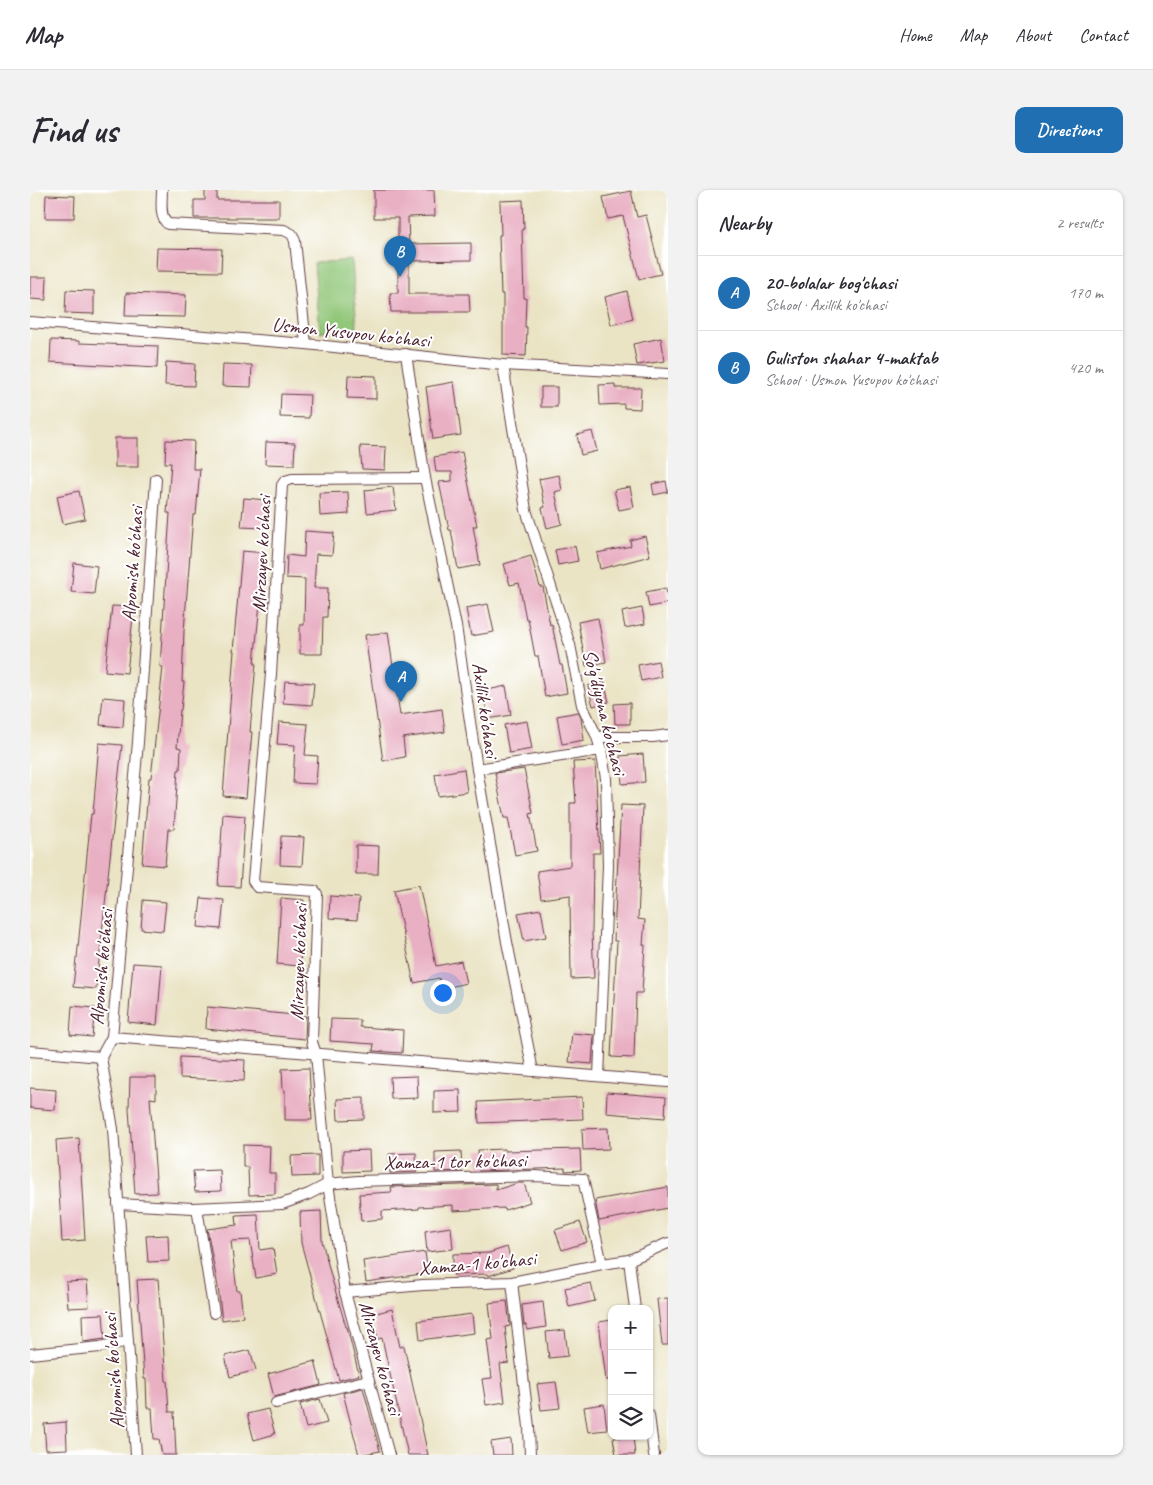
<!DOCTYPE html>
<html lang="en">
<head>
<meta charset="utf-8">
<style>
  :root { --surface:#fff; --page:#f2f2f3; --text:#2b2b33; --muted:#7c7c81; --line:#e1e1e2; --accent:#1f6fb2 }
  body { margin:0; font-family:Caveat,sans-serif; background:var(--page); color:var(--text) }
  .controls { position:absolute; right:15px; bottom:15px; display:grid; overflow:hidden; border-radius:10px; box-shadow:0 1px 4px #0004 }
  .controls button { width:45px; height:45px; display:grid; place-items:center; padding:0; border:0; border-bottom:1px solid var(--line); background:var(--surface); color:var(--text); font:25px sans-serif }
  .you { position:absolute; left:412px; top:802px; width:18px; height:18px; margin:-12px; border:4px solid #fff; border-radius:50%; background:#1a73e8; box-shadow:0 0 0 8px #1a73e833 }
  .badge { display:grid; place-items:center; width:32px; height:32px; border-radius:50%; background:var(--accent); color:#fff; font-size:16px; font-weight:700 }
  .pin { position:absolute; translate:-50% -41px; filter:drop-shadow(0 1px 2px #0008) }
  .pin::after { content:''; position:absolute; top:26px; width:18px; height:15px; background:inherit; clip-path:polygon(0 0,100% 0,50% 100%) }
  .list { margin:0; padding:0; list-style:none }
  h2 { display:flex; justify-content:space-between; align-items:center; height:65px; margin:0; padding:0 20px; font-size:21px }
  h2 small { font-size:16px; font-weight:400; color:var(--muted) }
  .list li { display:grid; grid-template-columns:32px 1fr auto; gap:15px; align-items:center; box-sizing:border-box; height:75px; padding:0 20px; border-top:1px solid var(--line) }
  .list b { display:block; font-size:19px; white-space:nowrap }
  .list p { margin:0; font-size:16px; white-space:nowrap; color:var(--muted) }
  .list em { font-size:16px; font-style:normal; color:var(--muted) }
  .icon { flex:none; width:28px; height:28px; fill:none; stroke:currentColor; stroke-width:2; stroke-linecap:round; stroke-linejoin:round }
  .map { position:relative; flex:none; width:638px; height:1265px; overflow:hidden; border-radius:10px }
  header { display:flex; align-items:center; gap:30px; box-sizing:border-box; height:70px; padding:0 25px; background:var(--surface); border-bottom:1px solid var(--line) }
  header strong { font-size:24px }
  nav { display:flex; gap:28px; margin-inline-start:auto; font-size:18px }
  .intro { display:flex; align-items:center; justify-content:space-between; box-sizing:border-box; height:120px; padding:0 30px }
  h1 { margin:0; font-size:35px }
  .button { padding:12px 22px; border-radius:10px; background:var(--accent); color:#fff; font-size:18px; font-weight:700 }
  main { display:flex; gap:30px; padding:0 30px }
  aside { flex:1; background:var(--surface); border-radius:10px; box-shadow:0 1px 4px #0004 }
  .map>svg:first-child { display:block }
  .green { fill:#92c77a; stroke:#6e7352 }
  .building { fill:#e9b0c4 }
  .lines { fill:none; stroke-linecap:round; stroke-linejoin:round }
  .street-casing { stroke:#623d42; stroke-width:12 }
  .street { stroke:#fff; stroke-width:10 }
  .labels { text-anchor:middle; stroke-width:4; stroke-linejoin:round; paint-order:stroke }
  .street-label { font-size:20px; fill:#4a1f2b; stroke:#fff }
</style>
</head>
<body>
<header>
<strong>Map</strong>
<nav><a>Home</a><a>Map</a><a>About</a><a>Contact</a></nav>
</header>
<div class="intro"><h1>Find us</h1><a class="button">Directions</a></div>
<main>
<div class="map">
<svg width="638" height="1265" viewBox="0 0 638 1265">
  <rect width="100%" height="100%" fill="#fff"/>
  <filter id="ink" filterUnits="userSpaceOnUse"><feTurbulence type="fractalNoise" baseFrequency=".02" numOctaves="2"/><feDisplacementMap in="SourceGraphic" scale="10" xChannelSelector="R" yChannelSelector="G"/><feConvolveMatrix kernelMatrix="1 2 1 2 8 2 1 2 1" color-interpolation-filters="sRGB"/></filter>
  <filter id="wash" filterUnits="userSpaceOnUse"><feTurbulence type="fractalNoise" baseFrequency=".0096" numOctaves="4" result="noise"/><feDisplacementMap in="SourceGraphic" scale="20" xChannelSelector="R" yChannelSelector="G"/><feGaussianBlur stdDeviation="1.12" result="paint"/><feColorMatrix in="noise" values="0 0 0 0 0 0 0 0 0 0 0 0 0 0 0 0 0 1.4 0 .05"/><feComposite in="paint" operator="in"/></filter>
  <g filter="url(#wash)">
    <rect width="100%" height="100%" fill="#eae4c5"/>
    <!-- green -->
    <path class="green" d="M322,70L327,140L290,142L284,73Z"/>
    <g id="blocks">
      <!-- building -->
      <g class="building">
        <path d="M175,0H187V10H249V28H164V10H175Z"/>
        <path d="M344,0H404L405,26L378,27L379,54L441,53V70L379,71V104H439L440,122H361L360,103H368V70L361,71V53H368V28H344Z"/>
        <path d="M601,1L607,27L616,25L631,84L609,89L593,26L578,29L573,7Z"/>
        <path d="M16,5L45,6L44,28H15Z"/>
        <path d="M493,10L494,39H492L494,108H496L495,137H497L496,166L473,165V104H471L469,45H471L470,11Z"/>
        <path d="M127,58L192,59L191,82L126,81Z"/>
        <path d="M0,87H17L16,110L0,109Z"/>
        <path d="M36,100L64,101V124L35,123Z"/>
        <path d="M597,101L603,129L581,135L575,107Z"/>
        <path d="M96,103L156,105L155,127L95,126Z"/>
        <path d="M631,148L635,171L607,175L603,154Z"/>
        <path d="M21,150L49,151V153L128,156L127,178L20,172Z"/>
        <path d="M136,172L165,174L164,196L135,195Z"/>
        <path d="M193,174L222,175L221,197L192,196Z"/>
        <path d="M318,185L346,186V209L317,208Z"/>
        <path d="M424,192L431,245L403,249L396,197Z"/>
        <path d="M585,194V198H611L610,219L594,218V214L570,215L569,195Z"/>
        <rect x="511" y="197" width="16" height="20"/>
        <path d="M251,204L280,205L279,228L250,227Z"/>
        <path d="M562,241L567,261L551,265L547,245Z"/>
        <rect x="85" y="248" width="23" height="29"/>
        <path d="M136,250L164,251L163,279H170L166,325H163L154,441L152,492H154L151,520H150L147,557L151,558L150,580H148L144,639H138L135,676L112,674L119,588H121L133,477H130L140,323H137L141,273H135Z"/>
        <path d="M236,252L265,253L264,275L235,274Z"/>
        <path d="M330,256L356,257L355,280L332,279Z"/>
        <path d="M432,262L447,336H443L450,375L428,379L421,340H419L409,292L422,291V282H406L404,267Z"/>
        <path d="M529,285L532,300L525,302L532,334L517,338L512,318L515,317L509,289Z"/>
        <path d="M636,291L638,302L624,305L622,294Z"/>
        <path d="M363,297L366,320L337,323L335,300Z"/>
        <path d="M600,297L604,317L589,320L584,300Z"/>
        <path d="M49,301L55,329L33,334L27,306Z"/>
        <path d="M318,302L319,324L290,326L289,303Z"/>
        <path d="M214,308L236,310L234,338L211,337Z"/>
        <path d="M275,341L304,343L302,365L286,364L284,398H298L297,427H293L292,464H270V435H274L275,389L256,388L257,365L274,367Z"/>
        <path d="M615,346L620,366L570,379L567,363L601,356L600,350Z"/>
        <path d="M545,356L548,371L528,375L525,360Z"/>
        <path d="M212,361L235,363L224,473H226L220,542H222L216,608L193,606L204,461H203Z"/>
        <path d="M501,366L510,397H513L520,435L522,434L530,475H532L537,503L515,507L508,466H505L498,429H496L489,393L480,395L474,374Z"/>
        <path d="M44,373L67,376L64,404L41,402Z"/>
        <path d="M636,398L638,413L619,417L616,402Z"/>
        <path d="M458,414L464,442L441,446L436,418Z"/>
        <path d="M82,416L104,417L97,483L75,481Z"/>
        <path d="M612,418L615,434L595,438L592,422Z"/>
        <path d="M568,428L576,472L556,476L548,432Z"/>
        <path d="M358,442L370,525L412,519L415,542L373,548L375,567L353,571L335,445Z"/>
        <path d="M628,471L631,487L611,491L608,475Z"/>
        <path d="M255,491L284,493L282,515L253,513Z"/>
        <path d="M574,492L579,512L563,516L558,496Z"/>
        <path d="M476,496L481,525L458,529L453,501Z"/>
        <path d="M73,507L95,509L93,537L70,535Z"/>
        <path d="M600,513V534H585L584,514Z"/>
        <path d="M548,522L551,528L554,550L532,554L527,526Z"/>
        <path d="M497,531L502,559L479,563L474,535Z"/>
        <path d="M249,532L278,534L275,565L288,566L286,594L263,593L265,555L247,554Z"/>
        <path d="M69,553L92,555L66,799L43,797L46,768H47L61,624H63Z"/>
        <path d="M613,564L615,592L592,594L590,566Z"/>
        <path d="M565,571L570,663H563L562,743L564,788L541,789L540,705L511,709L507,681L540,676V613H546L543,572Z"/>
        <path d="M434,579L437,602L408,606L405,584Z"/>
        <path d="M494,579L503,623L500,624L507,661L485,665L478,628H474L465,583Z"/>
        <path d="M591,615L613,616L608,729L615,730L613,755H615L612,803H606L604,868L581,867L587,751H584L585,724Z"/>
        <path d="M193,624L215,626L210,697L188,696Z"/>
        <path d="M251,646L274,647L272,676L250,675Z"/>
        <path d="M326,655L349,656L348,684H326Z"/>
        <path d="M389,695L406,776L431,771L436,793L411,799L409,788L384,793L364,700Z"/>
        <path d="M300,706L329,708L327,730L299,728Z"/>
        <path d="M171,708L194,710L191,739L168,737Z"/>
        <path d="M251,708L274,710L270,776L247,774Z"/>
        <path d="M113,710L136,712L133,741L111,739Z"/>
        <path d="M511,719L516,747L494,751L488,723Z"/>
        <path d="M103,773L132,775L127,835L98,832Z"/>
        <path d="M42,816L65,818L62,847L40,845Z"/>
        <path d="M177,817L276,826L275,849L176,839Z"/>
        <path d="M301,829L330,830V837L373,840L372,863L343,861L344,854L300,851Z"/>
        <path d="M542,843L564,845L562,874L539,872Z"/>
        <path d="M150,867L215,870L214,891L150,888Z"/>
        <path d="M279,878L282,930H255V900H253L252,879Z"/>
        <path d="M387,886L388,908L361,909L360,887Z"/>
        <path d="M100,887H126V909L120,908L127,1003L105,1004L99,919Z"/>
        <path d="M0,898L26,900L25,920L0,918Z"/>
        <path d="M430,900L431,922L404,923V901Z"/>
        <path d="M577,902L636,907L635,928L576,923Z"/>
        <path d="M552,907L553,929L449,933L448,912Z"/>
        <path d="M334,908V929L308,930L307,909Z"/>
        <path d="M578,938L579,959L553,960L552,939Z"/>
        <path d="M49,948L55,1050L32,1052L26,950Z"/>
        <path d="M213,955L240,956L239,983H245V1004L219,1005L218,977H213Z"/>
        <path d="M475,959V961L550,959L551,980L535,981V978L449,981L448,960Z"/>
        <path d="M339,960L340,981L313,982V961Z"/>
        <path d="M431,961L432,981L405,982V962Z"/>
        <path d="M386,963L387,982L360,983L359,964Z"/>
        <path d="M288,965V986L262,987L261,966Z"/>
        <path d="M190,980L191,1001L165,1002L163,981Z"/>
        <path d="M488,993H494L500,1012L475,1020L474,1018L423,1021V1015L389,1017V1019L352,1021V1029L331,1031L329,1004L362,1002L361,997L466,994V1000Z"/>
        <path d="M638,997V1018L569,1031L565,1010Z"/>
        <path d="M291,1021L292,1051L301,1086L316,1137H317L329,1185L309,1190L271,1053L270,1022Z"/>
        <path d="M228,1024L230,1060L243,1058L247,1084L226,1088L220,1050L201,1051L207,1101H210L213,1127L192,1130L188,1097L177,1039L207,1035L206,1025Z"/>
        <path d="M550,1032L557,1052L532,1060L525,1040Z"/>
        <path d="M421,1037L423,1059L397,1062L395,1041Z"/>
        <path d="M138,1045L139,1071L118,1072L116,1046Z"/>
        <path d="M477,1057L483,1078L458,1086V1084L423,1085V1064L459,1063Z"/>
        <path d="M395,1062L398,1083L336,1092L333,1071Z"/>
        <path d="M128,1089L136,1191H137L139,1222H144L146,1265H132L129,1249H124L122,1218H117L116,1189H114L107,1090Z"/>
        <path d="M57,1091L59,1117L38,1118L36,1092Z"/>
        <path d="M561,1093L565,1111L539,1117L535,1098Z"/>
        <path d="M638,1108V1155H632L627,1109Z"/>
        <path d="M477,1111L480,1136L475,1137L479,1173L470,1174L475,1212L456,1215L452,1189L462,1188L457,1150L463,1149L459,1113Z"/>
        <path d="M513,1112L516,1137L497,1140L496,1135H494L492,1115Z"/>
        <path d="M362,1119L370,1157L374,1156L398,1265H378L352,1148L348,1149L343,1124Z"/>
        <path d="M73,1124L75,1149L53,1152L52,1125Z"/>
        <path d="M442,1124L444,1143L390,1150L388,1131Z"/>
        <path d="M582,1130V1190H576L569,1132Z"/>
        <path d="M535,1140L538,1166L519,1168L516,1142Z"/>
        <path d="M220,1160L226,1180L200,1187L195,1166Z"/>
        <path d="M285,1171L291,1195L244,1207L238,1184Z"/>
        <path d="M526,1192L530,1218L511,1220L507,1194Z"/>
        <path d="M333,1198L350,1261L329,1265L313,1203Z"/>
        <path d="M290,1209L297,1233L276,1238L270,1214Z"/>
        <path d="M574,1214L577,1240L558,1242L554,1217Z"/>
        <path d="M238,1219L245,1244L224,1250L217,1224Z"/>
        <path d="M36,1232L37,1259L16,1260L14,1234Z"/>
        <path d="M603,1246L605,1265H586L583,1248Z"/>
        <path d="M481,1249L482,1265H463L461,1252Z"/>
      </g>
    </g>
  </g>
  <g filter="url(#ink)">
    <use href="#blocks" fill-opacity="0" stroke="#623d42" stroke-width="1"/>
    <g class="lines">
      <!-- street casing -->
      <g class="street-casing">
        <g id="street">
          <path d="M132,0C132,11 129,28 138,34L254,40L262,44L265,51L276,154"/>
          <path d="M0,132L276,154L473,175L638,184"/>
          <path d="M376,164L395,288L426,436L447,579L477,752L503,881"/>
          <path d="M473,175L496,320L540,455L552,515L567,547L571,560L576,588L578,676L569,886"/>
          <path d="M567,547H623L638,545"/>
          <path d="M447,579L571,560"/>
          <path d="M82,847L638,892"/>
          <path d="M0,861L71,867"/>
          <path d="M88,1014L163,1018L252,1014L279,1004L298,994L328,991L505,986L553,989L572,1074"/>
          <path d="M167,1018L184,1123"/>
          <path d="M599,1070L605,1119"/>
          <path d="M482,1092L499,1237L500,1265"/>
          <path d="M315,1102L393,1095L482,1092L572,1074L599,1070L638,1053"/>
          <path d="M0,1164L70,1157L98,1151"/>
          <path d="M246,1213L338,1190"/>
          <path d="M619,1225L624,1265"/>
          <path d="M106,1265L83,939L71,867L82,847L108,552L126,289"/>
          <path d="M359,1265L315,1102L298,994L286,864L282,852L287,704L285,701L227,697L223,691L241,484L252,295L255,291L262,289L395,288"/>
        </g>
      </g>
      <!-- street -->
      <use href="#street" class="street"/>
    </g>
  </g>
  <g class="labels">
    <!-- street labels -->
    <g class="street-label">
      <text transform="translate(321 142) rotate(6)" y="7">Usmon Yusupov ko'chasi</text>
      <text transform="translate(231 364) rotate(-87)" y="7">Mirzayev ko'chasi</text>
      <text transform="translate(102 374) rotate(-86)" y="7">Alpomish ko'chasi</text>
      <text transform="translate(456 520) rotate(82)" y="7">Axillik ko'chasi</text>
      <text transform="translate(575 522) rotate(76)" y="7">So'g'diyona ko'chasi</text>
      <text transform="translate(268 772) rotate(-88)" y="7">Mirzayev ko'chasi</text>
      <text transform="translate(71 777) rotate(-85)" y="7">Alpomish ko'chasi</text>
      <text transform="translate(425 971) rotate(-1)" y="7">Xamza-1 tor ko'chasi</text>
      <text transform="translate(447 1073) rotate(-5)" y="7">Xamza-1 ko'chasi</text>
      <text transform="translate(351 1168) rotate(75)" y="7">Mirzayev ko'chasi</text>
      <text transform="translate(83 1181) rotate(-94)" y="7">Alpomish ko'chasi</text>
    </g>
  </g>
</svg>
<div class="controls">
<button>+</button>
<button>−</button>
<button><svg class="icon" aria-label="layers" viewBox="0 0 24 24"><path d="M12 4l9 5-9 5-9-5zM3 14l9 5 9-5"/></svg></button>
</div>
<div class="you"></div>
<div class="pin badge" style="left:371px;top:512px">A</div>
<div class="pin badge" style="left:370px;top:87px">B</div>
</div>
<aside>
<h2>Nearby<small>2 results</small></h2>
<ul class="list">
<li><span class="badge">A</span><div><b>20-bolalar bog'chasi</b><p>School · Axillik ko'chasi</p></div><em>170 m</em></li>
<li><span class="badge">B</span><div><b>Guliston shahar 4-maktab</b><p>School · Usmon Yusupov ko'chasi</p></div><em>420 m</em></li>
</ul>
</aside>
</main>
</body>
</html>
